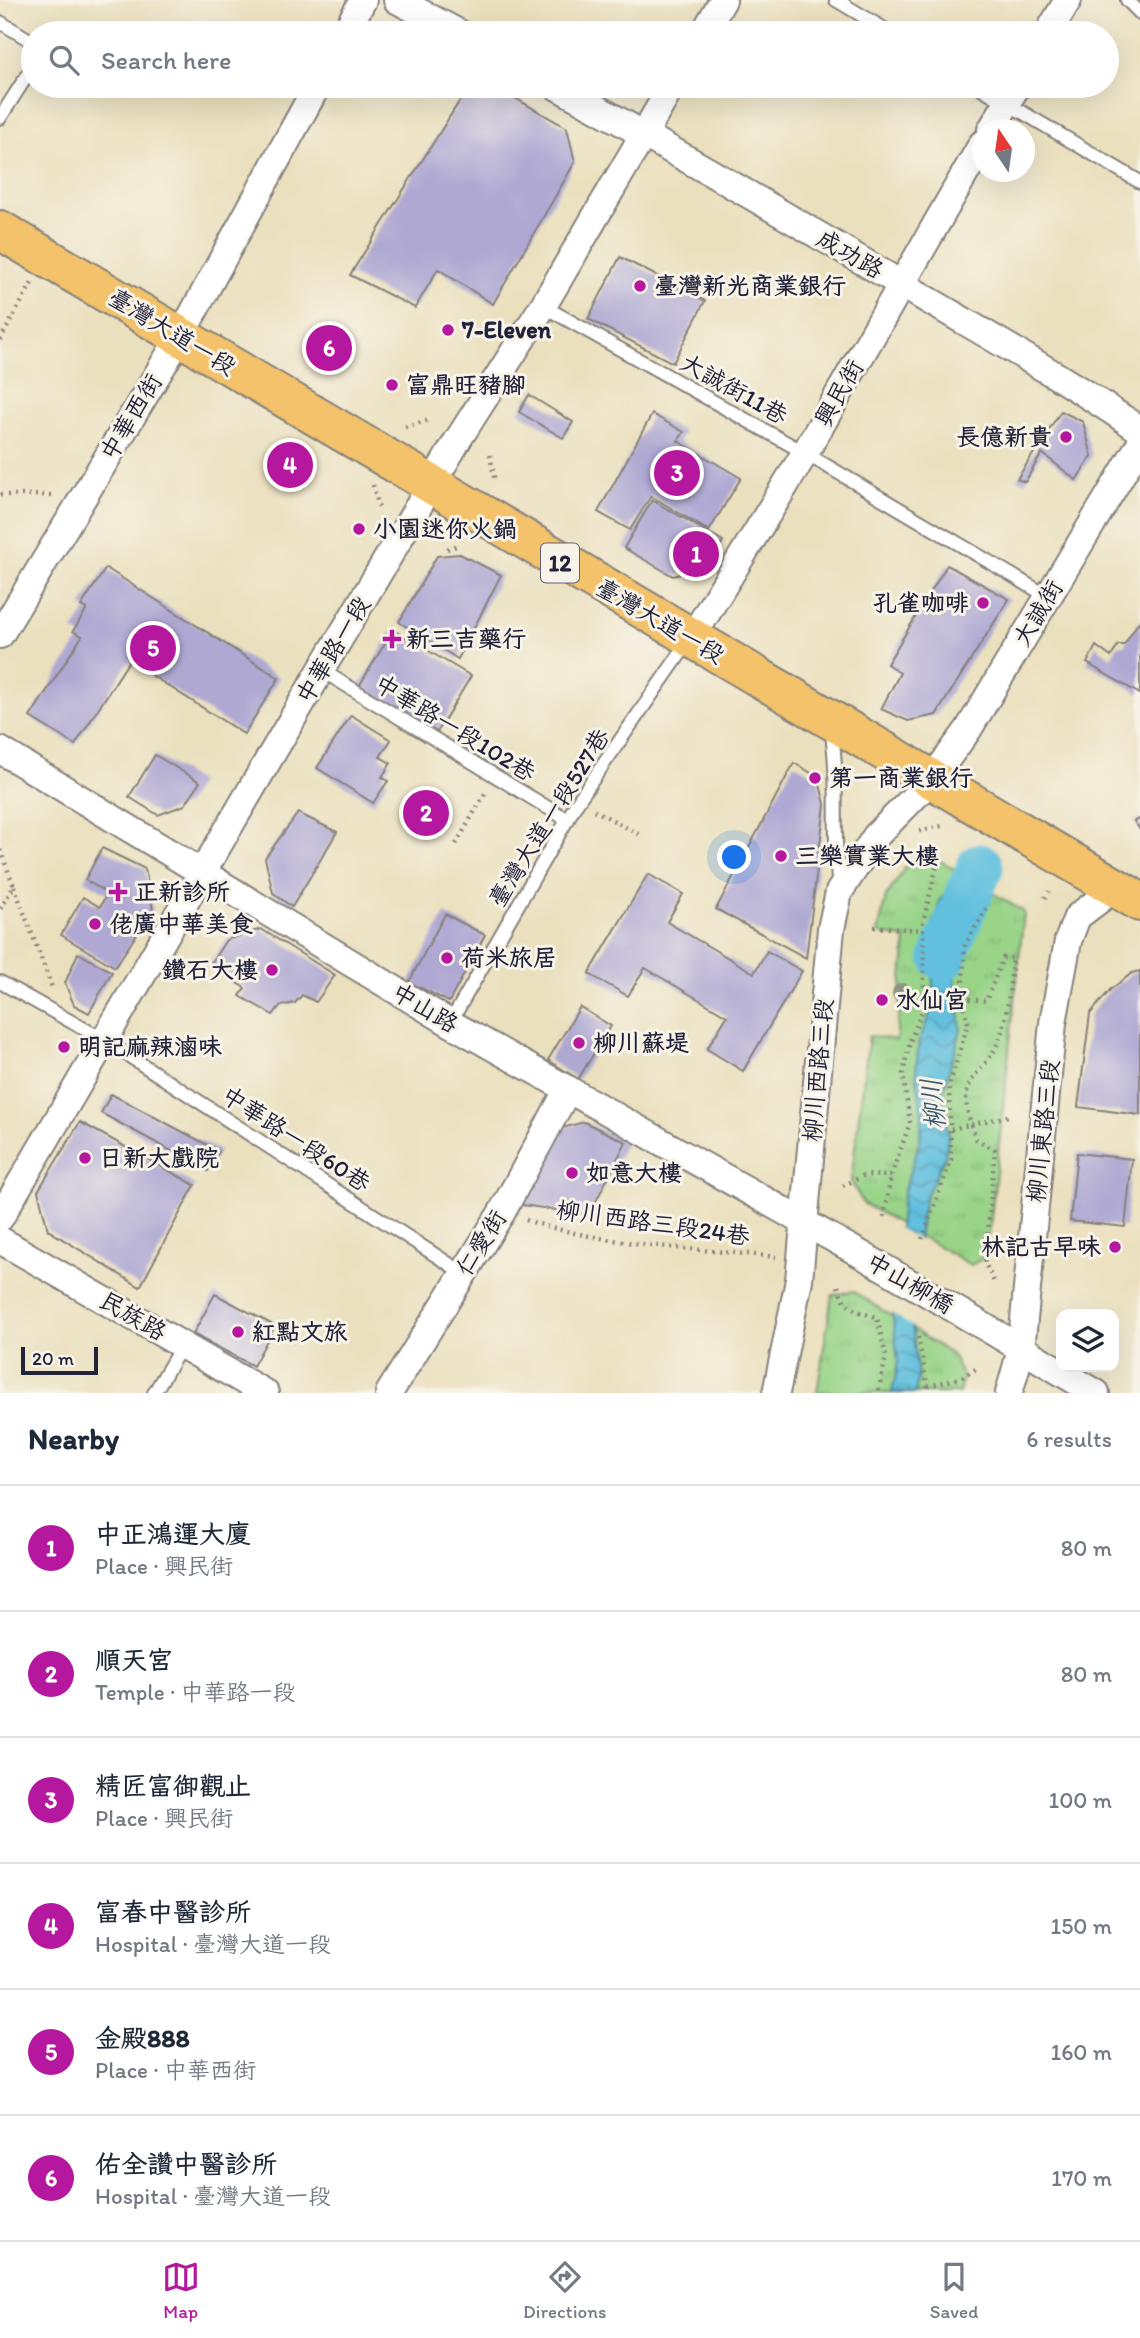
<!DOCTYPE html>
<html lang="en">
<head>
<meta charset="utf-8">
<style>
  :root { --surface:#fff; --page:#f2f2f3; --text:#1f2937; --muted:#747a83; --line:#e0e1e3; --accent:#b5179e }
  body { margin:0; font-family:Itim,"LXGW WenKai TC",sans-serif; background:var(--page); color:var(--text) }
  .controls { position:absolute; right:21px; bottom:21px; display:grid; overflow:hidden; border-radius:14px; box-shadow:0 7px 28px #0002 }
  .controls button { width:63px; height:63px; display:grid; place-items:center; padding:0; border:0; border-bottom:2px solid var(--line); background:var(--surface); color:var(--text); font:35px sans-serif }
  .compass { position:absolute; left:972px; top:119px; width:63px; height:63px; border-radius:50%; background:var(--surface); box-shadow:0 7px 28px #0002; rotate:347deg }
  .scale { position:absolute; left:21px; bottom:18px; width:77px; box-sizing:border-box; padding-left:7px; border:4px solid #22223b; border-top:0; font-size:19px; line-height:24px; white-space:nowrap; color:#22223b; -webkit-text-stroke:5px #f7f3e8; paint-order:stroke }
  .you { position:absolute; left:735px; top:858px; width:24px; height:24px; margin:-18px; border:5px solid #fff; border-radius:50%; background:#1a73e8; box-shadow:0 0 0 10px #1a73e833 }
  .badge { display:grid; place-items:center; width:46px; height:46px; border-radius:50%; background:var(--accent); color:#fff; font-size:23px; font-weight:700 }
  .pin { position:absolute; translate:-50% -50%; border:4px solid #fff; box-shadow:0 2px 7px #0006 }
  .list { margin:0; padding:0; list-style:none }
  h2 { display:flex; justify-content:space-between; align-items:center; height:91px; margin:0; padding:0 28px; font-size:30px }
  h2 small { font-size:23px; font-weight:400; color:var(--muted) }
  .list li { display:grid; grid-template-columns:46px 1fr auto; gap:21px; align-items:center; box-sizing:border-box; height:126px; padding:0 28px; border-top:2px solid var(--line) }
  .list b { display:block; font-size:26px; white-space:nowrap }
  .list p { margin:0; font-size:23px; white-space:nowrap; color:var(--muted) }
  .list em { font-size:23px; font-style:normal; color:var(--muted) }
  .icon { flex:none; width:38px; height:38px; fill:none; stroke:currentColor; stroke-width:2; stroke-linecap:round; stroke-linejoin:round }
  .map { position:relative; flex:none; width:1140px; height:1393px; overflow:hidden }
  .search { position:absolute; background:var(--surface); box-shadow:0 7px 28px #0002; left:21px; right:21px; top:21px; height:77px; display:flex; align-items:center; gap:18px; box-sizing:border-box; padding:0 24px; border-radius:38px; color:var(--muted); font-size:26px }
  .sheet { height:847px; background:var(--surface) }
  nav { display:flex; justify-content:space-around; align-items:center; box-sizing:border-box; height:98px; border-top:2px solid var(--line); background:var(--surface); font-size:19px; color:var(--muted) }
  nav a { display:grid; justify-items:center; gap:4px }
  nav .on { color:var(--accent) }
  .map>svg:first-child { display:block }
  .park { fill:url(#park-tufts); stroke:#5e7b62; stroke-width:2 }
  .water { fill:url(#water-waves); stroke:#41718c; stroke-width:2 }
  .pier { fill:#ebe0be }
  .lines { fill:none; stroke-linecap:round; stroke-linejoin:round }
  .river { stroke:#60c0de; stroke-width:47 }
  .building { fill:#aea8d3 }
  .service-casing { stroke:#86817c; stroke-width:16 }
  .minor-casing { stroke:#86817c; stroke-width:30 }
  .primary-casing { stroke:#86817c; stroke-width:42 }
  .path { stroke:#86817c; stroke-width:4.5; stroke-dasharray:2 5; stroke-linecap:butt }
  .service { stroke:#fff; stroke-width:12 }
  .minor { stroke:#fff; stroke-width:26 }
  .primary { stroke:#f3c26a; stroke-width:38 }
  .minor-bridge-casing { stroke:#86817c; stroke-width:30; stroke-linecap:butt }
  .minor-bridge { stroke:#fff; stroke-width:26 }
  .tree { fill:#909583 }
  .poi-dot { fill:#b5179e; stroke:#f7f3e8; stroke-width:2.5 }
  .labels { text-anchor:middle; stroke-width:6; stroke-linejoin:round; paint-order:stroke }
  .shield { fill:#f7f3e8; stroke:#62616f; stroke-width:2 }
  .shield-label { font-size:23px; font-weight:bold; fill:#22223b }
  .street-label { font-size:24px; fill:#22223b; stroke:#f7f3e8 }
  .poi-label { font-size:24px; font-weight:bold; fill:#22223b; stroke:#f7f3e8; text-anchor:start }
  .water-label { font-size:26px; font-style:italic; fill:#385974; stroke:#f7f3e8 }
</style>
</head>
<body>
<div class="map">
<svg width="1140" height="1393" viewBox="0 0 1140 1393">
  <defs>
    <pattern id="park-tufts" width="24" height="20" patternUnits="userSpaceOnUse" patternTransform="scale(1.75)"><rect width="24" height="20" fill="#99d488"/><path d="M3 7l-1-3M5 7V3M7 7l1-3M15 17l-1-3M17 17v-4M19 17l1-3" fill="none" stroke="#84b676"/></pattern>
    <pattern id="water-waves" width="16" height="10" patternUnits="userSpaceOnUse" patternTransform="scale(1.75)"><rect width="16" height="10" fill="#60c0de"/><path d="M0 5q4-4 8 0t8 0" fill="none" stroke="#4f9cb5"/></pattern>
  </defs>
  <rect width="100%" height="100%" fill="#f7f3e8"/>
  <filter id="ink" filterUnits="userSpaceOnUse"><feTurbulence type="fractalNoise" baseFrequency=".0143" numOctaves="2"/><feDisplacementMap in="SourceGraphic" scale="14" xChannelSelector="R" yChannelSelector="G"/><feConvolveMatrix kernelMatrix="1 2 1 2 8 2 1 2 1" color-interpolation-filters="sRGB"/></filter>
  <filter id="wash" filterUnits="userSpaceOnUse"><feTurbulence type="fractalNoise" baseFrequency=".00686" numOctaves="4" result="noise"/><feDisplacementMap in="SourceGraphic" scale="28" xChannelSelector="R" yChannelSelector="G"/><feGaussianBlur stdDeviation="1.57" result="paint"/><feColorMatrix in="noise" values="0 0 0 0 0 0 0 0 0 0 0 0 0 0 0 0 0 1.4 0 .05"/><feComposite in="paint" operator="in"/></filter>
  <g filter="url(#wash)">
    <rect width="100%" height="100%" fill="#ebe0be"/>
    <!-- park -->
    <g class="park">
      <path d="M931,855L1024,912L987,1256L971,1265L863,1203L851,1181L869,1036L896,1040L906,939L878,933L886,897L906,866Z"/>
      <path d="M853,1291L952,1355L963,1377L959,1393H817L832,1295Z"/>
    </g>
    <!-- water -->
    <path class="water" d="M949,889L978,902L954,967L961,1030L943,1092V1113L949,1134L945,1156L925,1198L919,1230L912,1323L918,1379L915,1393H892L898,1362L892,1311L901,1209L904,1190L920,1141L922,1116L916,1070L919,1042L934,1002L931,954L934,928L940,900Z"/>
    <!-- pier -->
    <path class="pier" d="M896,1227L921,1241L916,1329L888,1311Z"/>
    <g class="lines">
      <!-- river -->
      <path class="river" d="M943,957L980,867"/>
    </g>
    <g id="blocks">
      <!-- building -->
      <g class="building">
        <path d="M469,86H494L567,128L575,162L493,304L438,269L415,308L350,275Z"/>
        <path d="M620,257L705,301L673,363L588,319Z"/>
        <path d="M529,395L573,422L563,438L519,412Z"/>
        <path d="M1061,411L1083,422L1092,456L1076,480L1042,453L1025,482L1017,479Z"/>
        <path d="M652,414L684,432L678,441L741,478L709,531L651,496L630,530L598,512Z"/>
        <path d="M652,500L723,541L707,567L673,576L624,548Z"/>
        <path d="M460,554L501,575L458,659L399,622L437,556Z"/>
        <path d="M947,565L1009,599L936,715L908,721L881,709L900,673L887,664Z"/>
        <path d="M106,568L279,678L244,734L129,661L75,745L30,717L82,636L73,631L87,609L81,606Z"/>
        <path d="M1140,620V694L1087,663L1096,646L1111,657L1118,645H1124Z"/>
        <path d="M393,630L471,676L436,734L358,688Z"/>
        <path d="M351,715L391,740L380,757L391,763L382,777L388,781L373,803L317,768Z"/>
        <path d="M155,755L200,782L185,805L158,815L129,797Z"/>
        <path d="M794,763L818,777L825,804L806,958L716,909Z"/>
        <path d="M298,813L337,832L292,907L273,893L265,858Z"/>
        <path d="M1140,819V830L1134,821Z"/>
        <path d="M102,848L145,869L153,910L115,967L61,935L83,897L100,907L107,893L85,880Z"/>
        <path d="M648,874L683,894L667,922L754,973L767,951L802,971L743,1071L707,1049L727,1016L645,968L628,996L589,974Z"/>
        <path d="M445,914L485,935L449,1002L409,982Z"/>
        <path d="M261,929L335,975L316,1002L302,995L295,1003L280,1006L273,1015L240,996L245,988L209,966L226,940Z"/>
        <path d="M78,953L112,972L89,1013L74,1005L65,983Z"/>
        <path d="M1140,971V1115L1078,1107L1090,1014L1110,990L1132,973Z"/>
        <path d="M580,1007L611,1026L578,1079L548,1060Z"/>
        <path d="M111,1094L219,1151L208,1171L101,1113Z"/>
        <path d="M80,1122L195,1185L140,1287L48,1230L38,1191Z"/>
        <path d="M584,1122L626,1142L589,1215L516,1204L562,1128Z"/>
        <path d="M1077,1153L1132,1159L1125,1227L1070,1221Z"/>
        <path d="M215,1294L275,1326L253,1366L193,1334Z"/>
      </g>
    </g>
  </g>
  <g filter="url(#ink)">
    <use href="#blocks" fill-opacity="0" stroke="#86817c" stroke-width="2"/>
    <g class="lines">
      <!-- service casing -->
      <g class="service-casing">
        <g id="service">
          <path d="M836,0L891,33"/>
          <path d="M1127,0L1140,13"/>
          <path d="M0,22L33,42"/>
          <path d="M978,86L1140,182"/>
          <path d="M0,118L33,66"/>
          <path d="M543,306L805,453L1047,596"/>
          <path d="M321,670L568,820"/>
          <path d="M831,728C840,781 832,834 839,888"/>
          <path d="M0,982L106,1041L463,1273"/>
          <path d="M450,1023L578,801L689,641"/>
          <path d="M154,1393L183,1344"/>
        </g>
      </g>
      <!-- minor casing -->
      <g class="minor-casing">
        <g id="minor">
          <path d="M397,0L459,33"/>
          <path d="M345,33L363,0"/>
          <path d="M704,33L723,0"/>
          <path d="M1048,33L1068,0"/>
          <path d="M556,86C680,153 802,225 923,297C996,340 1071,382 1140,430"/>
          <path d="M991,130L1017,86"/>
          <path d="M0,635L180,337L317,86"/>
          <path d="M691,639L805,453L982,144"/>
          <path d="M0,750L450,1023L857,1252"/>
          <path d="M0,1218L321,670L459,438L543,306L672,86"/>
          <path d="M0,1240L265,1393"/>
          <path d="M963,1314L1096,1393"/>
          <path d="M389,1393L502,1212L568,1089"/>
          <path d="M776,1393L799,1280L831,929L839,892L876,836L932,779L968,730L1140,444"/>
          <path d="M1009,1393L1021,1350L1053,1023L1068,941L1077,917L1115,888"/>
        </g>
      </g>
      <!-- primary casing -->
      <g class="primary-casing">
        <path id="primary" d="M0,230L1140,902"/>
      </g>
      <!-- path -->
      <g class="path">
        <path d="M0,340L32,283"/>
        <path d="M405,427L429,420"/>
        <path d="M490,455L495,481"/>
        <path d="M373,485L379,508"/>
        <path d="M0,495H55"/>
        <path d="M447,549L456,546"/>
        <path d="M594,810L642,836"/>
        <path d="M919,831L942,826"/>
        <path d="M456,844L487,790"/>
        <path d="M0,850L14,886L0,909"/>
        <path d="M14,886L53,990"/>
        <path d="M1045,898L1049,891"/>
        <path d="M874,927L923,930"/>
        <path d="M962,998L986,1001L1003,958H1013C1010,981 1009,1006 1003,1028C988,1085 948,1067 976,1139L995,1150L985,1263L994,1282"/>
        <path d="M951,1129L1009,1116"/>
        <path d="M843,1186L865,1175L891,1176"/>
        <path d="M884,1217L891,1176L910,1123L903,1074L910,1041L924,1006L923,922L939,857"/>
        <path d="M526,1220C605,1246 693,1248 776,1257"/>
        <path d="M922,1239L951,1160L949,1087L968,1023L962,998L965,945L988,906"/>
        <path d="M838,1286C845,1308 855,1312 877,1317L886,1357L878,1393"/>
        <path d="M918,1337L929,1393"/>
        <path d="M928,1386L961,1378L979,1367"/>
      </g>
      <!-- service -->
      <use href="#service" class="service"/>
      <!-- minor -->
      <use href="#minor" class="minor"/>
      <!-- primary -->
      <use href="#primary" class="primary"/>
      <!-- minor-bridge casing -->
      <g class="minor-bridge-casing">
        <path id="minor-bridge" d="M857,1252L963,1314"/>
      </g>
      <!-- minor-bridge -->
      <use href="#minor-bridge" class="minor-bridge"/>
    </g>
    <!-- trees -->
    <circle class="tree" cx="902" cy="993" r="10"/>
  </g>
  <!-- markers -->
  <g class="poi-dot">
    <circle cx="640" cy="286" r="7"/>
    <circle cx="448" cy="330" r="7"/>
    <circle cx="392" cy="385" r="7"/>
    <circle cx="1066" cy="437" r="7"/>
    <circle cx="359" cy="529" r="7"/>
    <circle cx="983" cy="603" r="7"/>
    <path d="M388.5 628.5h7v7h7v7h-7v7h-7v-7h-7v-7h7z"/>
    <circle cx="815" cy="778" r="7"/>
    <circle cx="781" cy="856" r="7"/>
    <path d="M114.5 881.5h7v7h7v7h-7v7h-7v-7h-7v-7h7z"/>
    <circle cx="95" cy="924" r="7"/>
    <circle cx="447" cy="958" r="7"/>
    <circle cx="272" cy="970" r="7"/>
    <circle cx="882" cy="1000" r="7"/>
    <circle cx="579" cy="1043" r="7"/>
    <circle cx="64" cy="1047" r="7"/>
    <circle cx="85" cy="1158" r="7"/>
    <circle cx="572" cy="1173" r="7"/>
    <circle cx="1115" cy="1247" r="7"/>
    <circle cx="238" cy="1332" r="7"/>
  </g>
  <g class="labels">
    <!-- shield labels -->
    <rect class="shield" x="541" y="543.5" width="38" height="39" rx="5"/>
    <g class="shield-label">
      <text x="560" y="571">12</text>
    </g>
    <!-- street labels -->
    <g class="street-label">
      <text transform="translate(850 254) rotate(30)" y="8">成功路</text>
      <text transform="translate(172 332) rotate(31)" y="8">臺灣大道一段</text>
      <text transform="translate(734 389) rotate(29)" y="8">大誠街11巷</text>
      <text transform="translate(839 393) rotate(-60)" y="8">興民街</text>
      <text transform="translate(131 417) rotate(-59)" y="8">中華西街</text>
      <text transform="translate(1038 613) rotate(-59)" y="8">大誠街</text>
      <text transform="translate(660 621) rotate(30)" y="8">臺灣大道一段</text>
      <text transform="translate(333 650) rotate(-59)" y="8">中華路一段</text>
      <text transform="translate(455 728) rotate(31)" y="8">中華路一段102巷</text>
      <text transform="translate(549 818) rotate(-58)" y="8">臺灣大道一段527巷</text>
      <text transform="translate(425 1008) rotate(31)" y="8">中山路</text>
      <text transform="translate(818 1070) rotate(-85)" y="8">柳川西路三段</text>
      <text transform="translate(1043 1131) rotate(-84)" y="8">柳川東路三段</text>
      <text transform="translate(296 1139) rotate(33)" y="8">中華路一段60巷</text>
      <text transform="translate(653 1223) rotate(8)" y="8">柳川西路三段24巷</text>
      <text transform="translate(481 1243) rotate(-58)" y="8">仁愛街</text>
      <text transform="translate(910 1283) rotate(30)" y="8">中山柳橋</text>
      <text transform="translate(133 1316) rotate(30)" y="8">民族路</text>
    </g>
    <!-- poi labels -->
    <g class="poi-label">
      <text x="654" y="294">臺灣新光商業銀行</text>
      <text x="462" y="338">7-Eleven</text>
      <text x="406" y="393">富鼎旺豬腳</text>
      <text x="1052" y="445" text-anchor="end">長億新貴</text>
      <text x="373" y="537">小園迷你火鍋</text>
      <text x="969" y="611" text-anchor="end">孔雀咖啡</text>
      <text x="406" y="647">新三吉藥行</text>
      <text x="829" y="786">第一商業銀行</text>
      <text x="795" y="864">三樂實業大樓</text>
      <text x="134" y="900">正新診所</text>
      <text x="109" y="932">佬廣中華美食</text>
      <text x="461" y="966">荷米旅居</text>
      <text x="258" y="978" text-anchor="end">鑽石大樓</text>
      <text x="896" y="1008">水仙宮</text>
      <text x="593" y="1051">柳川蘇堤</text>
      <text x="78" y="1055">明記麻辣滷味</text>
      <text x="99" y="1166">日新大戲院</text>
      <text x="586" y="1181">如意大樓</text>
      <text x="1101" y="1255" text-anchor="end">林記古早味</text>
      <text x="252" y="1340">紅點文旅</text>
    </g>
    <!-- water labels -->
    <g class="water-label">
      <text transform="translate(933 1104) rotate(-95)" y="9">柳川</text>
    </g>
  </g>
</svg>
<div class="controls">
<button><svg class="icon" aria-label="layers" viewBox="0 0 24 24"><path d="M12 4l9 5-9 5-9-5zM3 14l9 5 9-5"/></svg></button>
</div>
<svg class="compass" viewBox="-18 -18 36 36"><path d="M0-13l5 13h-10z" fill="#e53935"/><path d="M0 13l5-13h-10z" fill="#747a83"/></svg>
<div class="scale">20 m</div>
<div class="you"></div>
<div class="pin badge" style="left:696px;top:554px">1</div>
<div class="pin badge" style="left:426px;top:813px">2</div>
<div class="pin badge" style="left:677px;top:473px">3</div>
<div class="pin badge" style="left:290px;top:465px">4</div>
<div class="pin badge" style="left:153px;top:648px">5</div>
<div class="pin badge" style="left:329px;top:348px">6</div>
<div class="search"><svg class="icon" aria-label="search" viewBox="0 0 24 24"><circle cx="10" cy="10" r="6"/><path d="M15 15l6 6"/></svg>Search here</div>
</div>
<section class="sheet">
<h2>Nearby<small>6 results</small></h2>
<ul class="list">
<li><span class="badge">1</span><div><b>中正鴻運大廈</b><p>Place · 興民街</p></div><em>80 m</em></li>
<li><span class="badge">2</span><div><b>順天宮</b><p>Temple · 中華路一段</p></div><em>80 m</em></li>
<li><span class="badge">3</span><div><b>精匠富御觀止</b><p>Place · 興民街</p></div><em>100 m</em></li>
<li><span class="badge">4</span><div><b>富春中醫診所</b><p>Hospital · 臺灣大道一段</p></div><em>150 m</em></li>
<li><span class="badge">5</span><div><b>金殿888</b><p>Place · 中華西街</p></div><em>160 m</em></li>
<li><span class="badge">6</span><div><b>佑全讚中醫診所</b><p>Hospital · 臺灣大道一段</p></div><em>170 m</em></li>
</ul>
</section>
<nav>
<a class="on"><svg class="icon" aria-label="map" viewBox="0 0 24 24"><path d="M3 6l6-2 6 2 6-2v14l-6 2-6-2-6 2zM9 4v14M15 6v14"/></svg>Map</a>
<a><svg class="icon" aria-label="directions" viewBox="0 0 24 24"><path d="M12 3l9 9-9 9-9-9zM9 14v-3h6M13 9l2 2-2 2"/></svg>Directions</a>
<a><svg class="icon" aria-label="saved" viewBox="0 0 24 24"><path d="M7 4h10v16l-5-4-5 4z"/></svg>Saved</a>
</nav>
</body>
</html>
